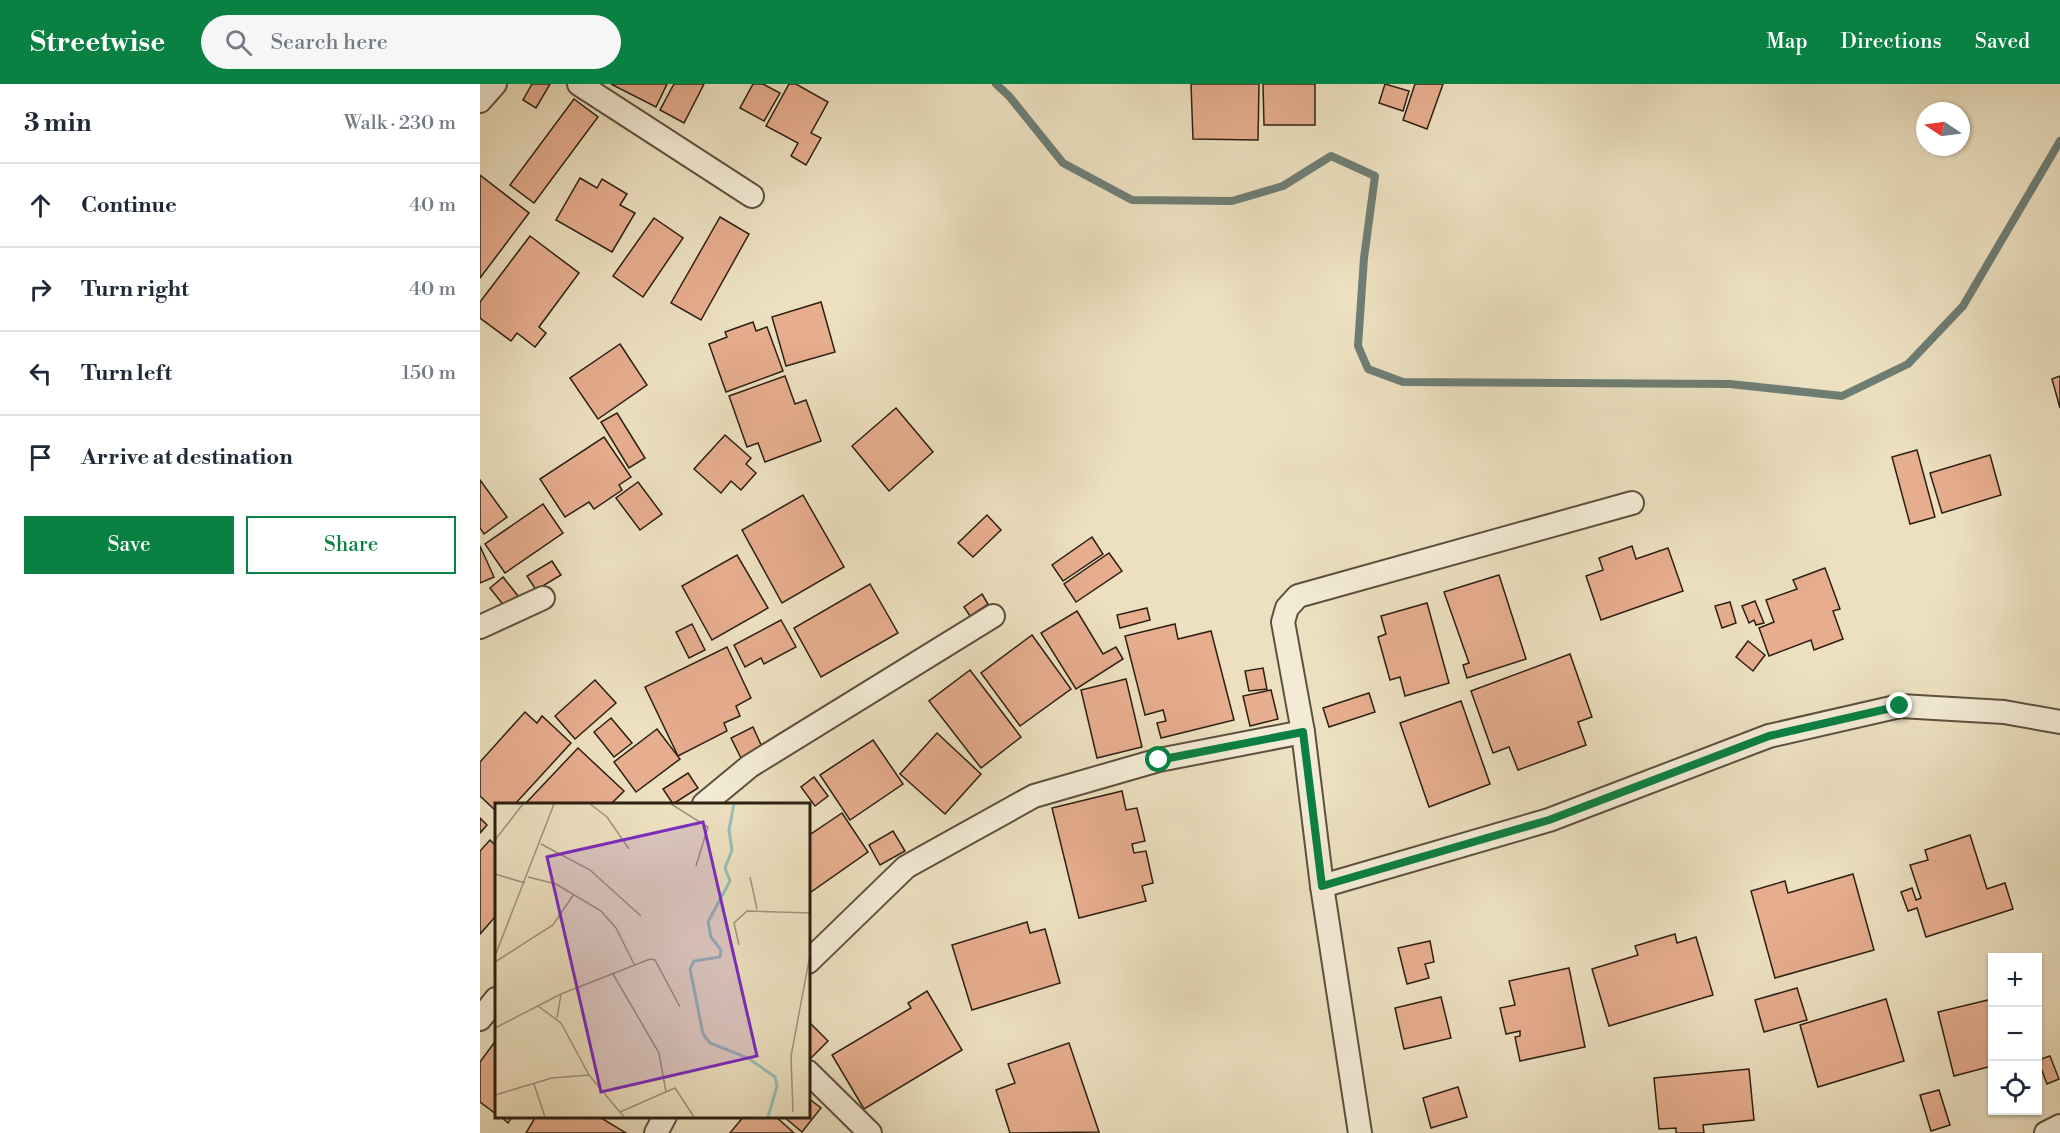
<!DOCTYPE html>
<html lang="en">
<head>
<meta charset="utf-8">
<style>
  :root { --surface:#fff; --page:#f6f6f7; --text:#1f2937; --muted:#747a83; --line:#e0e1e3; --accent:#0b8043 }
  body { margin:0; font-family:"Libre Bodoni",serif; background:var(--page); color:var(--text) }
  .controls { position:absolute; right:18px; bottom:18px; display:grid; overflow:hidden; border-radius:0px; box-shadow:0 2px 4px #0004 }
  .controls button { width:54px; height:54px; display:grid; place-items:center; padding:0; border:0; border-bottom:2px solid var(--line); background:var(--surface); color:var(--text); font:30px sans-serif }
  .compass { position:absolute; left:1436px; top:18px; width:54px; height:54px; border-radius:50%; background:var(--surface); box-shadow:0 2px 4px #0004; rotate:283deg }
  .stop { position:absolute; width:18px; height:18px; margin:-14px; border:4px solid #0b8043; border-radius:50%; background:#fff }
  .stop.end { background:#0b8043; border-color:#fff; box-shadow:0 2px 6px #0008 }
  .list { margin:0; padding:0; list-style:none }
  h2 { display:flex; justify-content:space-between; align-items:center; height:78px; margin:0; padding:0 24px; font-size:26px }
  h2 small { font-size:20px; font-weight:400; color:var(--muted) }
  .list li { display:grid; grid-template-columns:39px 1fr auto; gap:18px; align-items:center; box-sizing:border-box; height:84px; padding:0 24px; border-top:2px solid var(--line) }
  .list b { display:block; font-size:22px; white-space:nowrap }
  .list em { font-size:20px; font-style:normal; color:var(--muted) }
  .actions { display:flex; gap:12px; padding:18px 24px }
  .actions a { flex:1; padding:14px 0; border:2px solid var(--accent); border-radius:0px; text-align:center; font-size:21px; color:var(--accent) }
  .actions .main { background:var(--accent); color:#fff }
  .icon { flex:none; width:33px; height:33px; fill:none; stroke:currentColor; stroke-width:2; stroke-linecap:round; stroke-linejoin:round }
  .map { position:relative; flex:none; width:1580px; height:1049px; overflow:hidden }
  header { display:flex; align-items:center; gap:36px; box-sizing:border-box; height:84px; padding:0 30px; background:var(--accent); color:#fff }
  header strong { font-size:28px }
  nav { display:flex; gap:33px; margin-inline-start:auto; font-size:21px }
  .search { width:420px; height:54px; background:var(--page); display:flex; align-items:center; gap:15px; box-sizing:border-box; padding:0 21px; border-radius:33px; color:var(--muted); font-size:22px }
  main { display:flex }
  aside { flex:1; background:var(--surface) }
  .map>svg:first-child { display:block }
  .lines { fill:none; stroke-linecap:round; stroke-linejoin:round }
  .stream { stroke:#6e7e75; stroke-width:8 }
  .building { fill:#e6ad8e; stroke:#2d2013; stroke-width:1.5 }
  .street-casing { stroke:#5d503e; stroke-width:26 }
  .street { stroke:#f3ebd6; stroke-width:22 }
  .route { stroke:#0b8043; stroke-width:8 }
  .inset-river { fill:none; stroke:#99bdb6; stroke-width:3 }
  .inset-road { fill:none; stroke:#a0937b; stroke-width:1.5 }
  .view { fill:#7b2cbf; fill-opacity:0.15; stroke:#7b2cbf; stroke-width:3 }
  .inset-edge { fill:none; stroke:#2d2013; stroke-width:3 }
</style>
</head>
<body>
<header>
<strong>Streetwise</strong>
<div class="search"><svg class="icon" aria-label="search" viewBox="0 0 24 24"><circle cx="10" cy="10" r="6"/><path d="M15 15l6 6"/></svg>Search here</div>
<nav><a>Map</a><a>Directions</a><a>Saved</a></nav>
</header>
<main>
<aside>
<h2>3 min<small>Walk · 230 m</small></h2>
<ul class="list">
<li><svg class="icon" aria-label="ahead" viewBox="0 0 24 24"><path d="M12 20V5M6 11l6-6 6 6"/></svg><div><b>Continue</b></div><em>40 m</em></li>
<li><svg class="icon" aria-label="right" viewBox="0 0 24 24"><path d="M7 20v-9h11M14 6l5 5-5 5"/></svg><div><b>Turn right</b></div><em>40 m</em></li>
<li><svg class="icon" aria-label="left" viewBox="0 0 24 24"><path d="M17 20v-9H6M10 6l-5 5 5 5"/></svg><div><b>Turn left</b></div><em>150 m</em></li>
<li><svg class="icon" aria-label="arrive" viewBox="0 0 24 24"><path d="M6 21V4h12l-3 4 3 4H6"/></svg><div><b>Arrive at destination</b></div></li>
</ul>
<div class="actions"><a class="main">Save</a><a>Share</a></div>
</aside>
<div class="map">
<svg width="1580" height="1049" viewBox="0 0 1580 1049">
  <rect width="100%" height="100%" fill="#ece0c0"/>
  <filter id="stains"><feTurbulence type="fractalNoise" baseFrequency=".00333" numOctaves="4"/><feColorMatrix values="0 0 0 0 .2 0 0 0 0 .09 0 0 0 0 .02 0 0 0 .5 -.17"/></filter>
  <radialGradient id="worn" r=".72"><stop offset=".6" stop-color="#630" stop-opacity="0"/><stop offset="1" stop-color="#630" stop-opacity=".3"/></radialGradient>
  <g class="lines">
    <!-- stream -->
    <path class="stream" d="M516,0L529,12L583,79L652,116L752,117L803,102L851,72L895,92L884,174L878,262L888,285L923,298L1250,300L1362,312L1428,280L1483,222L1580,57"/>
  </g>
  <!-- building -->
  <g class="building">
    <path d="M52,0H70L56,24L43,16Z"/>
    <path d="M131,0H187L176,23Z"/>
    <path d="M194,0H224L204,39L180,26Z"/>
    <path d="M273,0H283L300,9L284,37L260,24Z"/>
    <path d="M309,0H316L348,18L331,49L341,54L326,81L311,72L318,59L286,42Z"/>
    <path d="M711,0H779L778,56L713,55Z"/>
    <path d="M783,0H835V41H784Z"/>
    <path d="M905,0L929,7L923,27L899,19Z"/>
    <path d="M935,0H963L947,45L923,36Z"/>
    <path d="M94,15L118,33L54,119L30,101Z"/>
    <path d="M0,91L49,129L0,194Z"/>
    <path d="M100,94L117,104L122,95L147,110L140,121L155,129L132,168L76,136Z"/>
    <path d="M240,133L269,150L221,236L191,219Z"/>
    <path d="M174,134L203,154L163,213L133,192Z"/>
    <path d="M50,152L99,189L59,243L66,249L55,263L37,249L31,257L0,234V218Z"/>
    <path d="M341,218L355,268L306,282L292,233Z"/>
    <path d="M273,238L276,247L287,243L303,287L246,308L229,260L247,253L245,248Z"/>
    <path d="M140,260L167,301L118,335L90,294Z"/>
    <path d="M305,292L315,320L326,316L341,357L285,378L278,359L267,363L249,312Z"/>
    <path d="M1580,292V324L1572,295Z"/>
    <path d="M416,324L453,368L409,407L372,362Z"/>
    <path d="M137,329L165,374L149,384L121,338Z"/>
    <path d="M245,351L271,374L266,380L276,389L261,406L251,397L241,409L214,385Z"/>
    <path d="M124,353L151,393L139,401L142,406L114,425L109,418L85,433L60,395Z"/>
    <path d="M1437,366L1455,433L1430,440L1412,373Z"/>
    <path d="M1510,371L1521,411L1462,429L1450,389Z"/>
    <path d="M0,396L27,433L4,450L0,444Z"/>
    <path d="M158,398L182,430L160,446L136,414Z"/>
    <path d="M323,411L364,483L302,519L262,446Z"/>
    <path d="M63,420L83,449L25,489L5,460Z"/>
    <path d="M507,431L521,446L493,473L478,459Z"/>
    <path d="M612,453L623,470L583,497L572,481Z"/>
    <path d="M0,462L14,493L0,499Z"/>
    <path d="M1152,462L1156,475L1188,464L1203,507L1121,536L1106,492L1123,486L1119,474Z"/>
    <path d="M629,469L642,487L596,518L584,500Z"/>
    <path d="M257,471L288,524L232,556L202,502Z"/>
    <path d="M72,477L81,491L56,506L47,492Z"/>
    <path d="M1345,484L1360,525L1353,527L1363,555L1334,566L1331,556L1289,572L1279,544L1294,538L1286,516L1317,505L1313,496Z"/>
    <path d="M1019,491L1046,575L987,594L983,581L989,579L964,508Z"/>
    <path d="M23,493L38,512L25,523L10,504Z"/>
    <path d="M390,500L418,549L341,593L314,544Z"/>
    <path d="M502,510L508,520L490,532L484,523Z"/>
    <path d="M1275,517L1284,539L1276,541L1274,536L1269,539L1262,522Z"/>
    <path d="M1250,518L1256,539L1242,544L1235,522Z"/>
    <path d="M947,519L969,599L925,612L920,593L910,596L898,553L906,550L901,532Z"/>
    <path d="M667,524L670,536L640,544L637,531Z"/>
    <path d="M597,527L623,570L636,563L643,575L596,605L561,549Z"/>
    <path d="M301,536L316,563L284,580L281,574L265,583L254,561Z"/>
    <path d="M212,540L225,566L209,574L196,548Z"/>
    <path d="M695,540L698,555L731,547L754,636L681,654L677,639L686,637L683,626L665,631L645,552Z"/>
    <path d="M552,551L591,605L540,642L501,589Z"/>
    <path d="M1268,557L1285,571L1273,587L1256,573Z"/>
    <path d="M247,563L271,614L256,622L260,632L244,639L247,647L198,672L165,603Z"/>
    <path d="M1090,570L1112,633L1098,638L1106,661L1038,686L1029,663L1013,669L991,607Z"/>
    <path d="M783,584L787,605L769,607L765,587Z"/>
    <path d="M490,586L541,653L501,684L449,617Z"/>
    <path d="M646,595L662,663L617,674L601,606Z"/>
    <path d="M115,596L136,619L95,655L75,632Z"/>
    <path d="M791,606L798,635L770,642L763,612Z"/>
    <path d="M889,609L895,628L849,643L843,624Z"/>
    <path d="M981,617L1010,700L949,723L920,639Z"/>
    <path d="M45,628L57,639L62,632L91,659L35,720H16V727L0,712V678Z"/>
    <path d="M131,634L152,659L134,673L114,648Z"/>
    <path d="M273,643L282,663L261,674L251,654Z"/>
    <path d="M177,645L200,675L156,708L134,678Z"/>
    <path d="M457,649L501,690L465,730L420,690Z"/>
    <path d="M393,656L423,700L370,736L340,691Z"/>
    <path d="M98,664L144,707L131,720H45Z"/>
    <path d="M208,689L218,704L193,720L183,705Z"/>
    <path d="M334,693L348,712L335,722L321,703Z"/>
    <path d="M642,707L646,726L657,724L665,757L652,760L654,769L666,767L673,799L662,802L666,817L599,834L572,724Z"/>
    <path d="M362,729L388,768L328,810V752Z"/>
    <path d="M0,734L7,741L0,749Z"/>
    <path d="M413,747L425,767L400,781L389,761Z"/>
    <path d="M1490,751L1507,805L1525,799L1533,825L1446,853L1437,824L1428,827L1421,808L1432,804L1436,816L1441,814L1430,781L1448,776L1445,766Z"/>
    <path d="M10,756L16,762V835L15,833L0,850V767Z"/>
    <path d="M1373,790L1394,866L1295,894L1271,807L1305,797L1308,809Z"/>
    <path d="M547,838L550,849L565,845L580,899L492,926L472,861Z"/>
    <path d="M1195,850L1197,859L1216,853L1233,911L1129,942L1112,885L1158,871L1155,862Z"/>
    <path d="M950,857L954,878L945,880L949,894L927,900L918,864Z"/>
    <path d="M1089,884L1105,963L1040,977L1035,953L1040,952V947L1026,950L1020,924L1035,921L1029,897Z"/>
    <path d="M1317,904L1327,936L1284,948L1275,916Z"/>
    <path d="M447,907L482,966L384,1025L352,971L431,924L428,919Z"/>
    <path d="M961,913L971,954L924,965L915,924Z"/>
    <path d="M1406,915L1424,977L1338,1003L1320,941Z"/>
    <path d="M1512,915V982L1474,992L1458,928Z"/>
    <path d="M328,937L348,957L328,977Z"/>
    <path d="M14,959L16,961V1030L0,1018V978Z"/>
    <path d="M589,959L619,1048L530,1049L516,1006L535,999L528,980Z"/>
    <path d="M1570,972L1579,995L1567,1000L1558,976Z"/>
    <path d="M1269,985L1274,1036L1223,1041L1224,1049H1196V1044L1179,1045L1174,994Z"/>
    <path d="M978,1003L987,1033L951,1044L943,1014Z"/>
    <path d="M1459,1006L1470,1041L1451,1047L1440,1011Z"/>
    <path d="M328,1014L341,1024L322,1048L303,1032H328Z"/>
    <path d="M20,1032H33L28,1039Z"/>
    <path d="M56,1032H118L146,1049H46Z"/>
    <path d="M264,1032H295L314,1049H250Z"/>
  </g>
  <g class="lines">
    <!-- street casing -->
    <g class="street-casing">
      <g id="street">
        <path d="M99,0L272,112"/>
        <path d="M0,17L15,0"/>
        <path d="M0,543L63,514"/>
        <path d="M224,720L270,682L513,532"/>
        <path d="M842,802L1069,736L1289,652L1420,622L1524,628L1580,638"/>
        <path d="M328,878L426,783L554,712L679,676L823,648"/>
        <path d="M0,935L16,915"/>
        <path d="M328,988L390,1049"/>
        <path d="M176,1049L185,1032"/>
        <path d="M880,1049L842,802L823,648L803,538L807,524L818,512L1152,419"/>
        <path d="M1566,1049L1580,1042"/>
      </g>
    </g>
    <!-- street -->
    <use href="#street" class="street"/>
  </g>
  <g class="lines">
    <!-- route -->
    <path class="route" d="M679,676L823,648L842,802L1069,736L1289,652L1420,622"/>
  </g>
  <!-- overview -->
  <g transform="translate(15 719)">
    <rect width="315" height="315" fill="#ece0c0"/>
    <path class="inset-river" d="M239,1L234,27L237,47L230,65L235,78L213,119L216,134L226,147L225,154L199,158L195,166L208,231L215,240L253,255L280,274L282,283L273,314"/>
    <path class="inset-road" d="M95,1L112,14L134,46M176,1L213,24L201,63M0,37L28,1M46,41L95,67L146,113M0,71L30,80M33,74L61,81L106,108L121,125L140,163M255,74L262,106M244,142L239,120L252,108L315,110M0,153L59,1M0,159L58,122L79,91M118,171L164,250L171,289M43,203L66,220L94,272M62,215L66,191M0,225L66,191L155,156L160,157L185,204M39,281L50,314M0,292L57,275L94,272L129,314M125,309L180,285L199,314M298,309L296,253L315,152V121"/>
    <path class="view" d="M208,19L262,253L106,289L52,54Z"/>
    <rect width="315" height="315" class="inset-edge"/>
  </g>
  <rect width="100%" height="100%" filter="url(#stains)"/>
  <rect width="100%" height="100%" fill="url(#worn)"/>
</svg>
<div class="controls">
<button>+</button>
<button>−</button>
<button><svg class="icon" aria-label="locate" viewBox="0 0 24 24"><circle cx="12" cy="12" r="6"/><path d="M12 2v4M12 18v4M2 12h4M18 12h4"/></svg></button>
</div>
<svg class="compass" viewBox="-18 -18 36 36"><path d="M0-13l5 13h-10z" fill="#e53935"/><path d="M0 13l5-13h-10z" fill="#747a83"/></svg>
<div class="stop" style="left:679px;top:676px"></div>
<div class="stop end" style="left:1420px;top:622px"></div>
</div>
</main>
</body>
</html>
